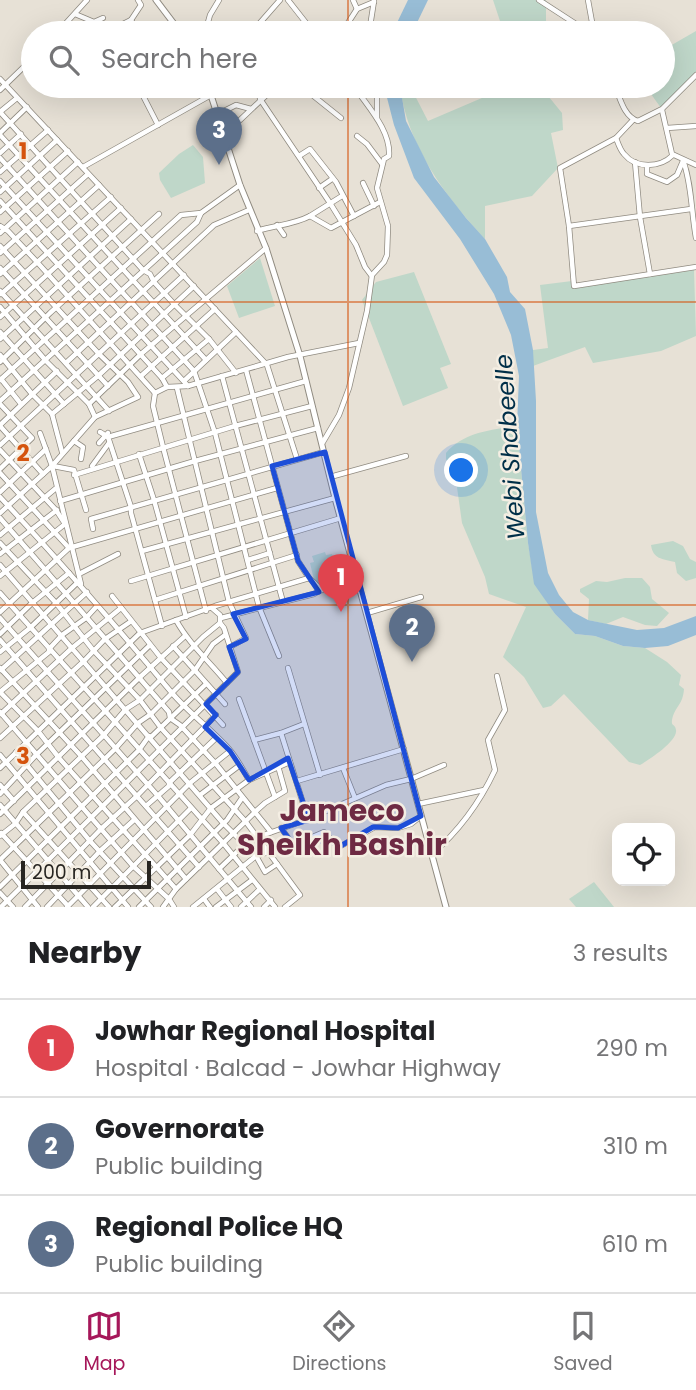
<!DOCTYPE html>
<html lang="en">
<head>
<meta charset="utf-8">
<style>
  :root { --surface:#fff; --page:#f2f2f2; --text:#202124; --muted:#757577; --line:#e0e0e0; --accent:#a6175a }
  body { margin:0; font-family:Poppins,sans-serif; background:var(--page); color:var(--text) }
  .controls { position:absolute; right:21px; bottom:21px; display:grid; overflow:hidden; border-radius:14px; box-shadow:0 7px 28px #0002 }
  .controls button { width:63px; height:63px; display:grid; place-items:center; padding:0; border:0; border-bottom:2px solid var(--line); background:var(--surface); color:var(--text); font:35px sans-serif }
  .scale { position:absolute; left:21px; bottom:18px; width:130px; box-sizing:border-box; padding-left:7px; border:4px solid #272521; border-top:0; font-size:19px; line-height:24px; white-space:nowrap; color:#272521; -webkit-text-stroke:5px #f4eee3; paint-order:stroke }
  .you { position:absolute; left:462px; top:471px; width:24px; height:24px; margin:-18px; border:5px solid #fff; border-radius:50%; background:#1a73e8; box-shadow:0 0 0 10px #1a73e833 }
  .badge { display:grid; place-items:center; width:46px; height:46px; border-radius:50%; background:var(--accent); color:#fff; font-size:23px; font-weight:700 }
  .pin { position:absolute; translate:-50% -58px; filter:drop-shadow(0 2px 4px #0008) }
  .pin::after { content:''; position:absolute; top:37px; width:24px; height:21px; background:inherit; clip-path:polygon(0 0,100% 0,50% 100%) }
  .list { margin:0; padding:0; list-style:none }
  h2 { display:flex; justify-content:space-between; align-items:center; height:91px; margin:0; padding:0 28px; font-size:30px }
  h2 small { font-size:23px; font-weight:400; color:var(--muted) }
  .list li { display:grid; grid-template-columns:46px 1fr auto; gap:21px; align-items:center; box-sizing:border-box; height:98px; padding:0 28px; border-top:2px solid var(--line) }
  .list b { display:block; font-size:26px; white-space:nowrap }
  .list p { margin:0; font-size:23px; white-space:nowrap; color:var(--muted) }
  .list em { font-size:23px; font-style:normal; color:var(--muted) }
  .icon { flex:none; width:38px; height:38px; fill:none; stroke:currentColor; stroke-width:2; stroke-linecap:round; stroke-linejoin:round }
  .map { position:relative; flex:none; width:696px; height:907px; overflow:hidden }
  .search { position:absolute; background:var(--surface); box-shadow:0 7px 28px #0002; left:21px; right:21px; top:21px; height:77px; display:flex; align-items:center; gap:18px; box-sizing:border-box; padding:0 24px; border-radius:38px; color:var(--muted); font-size:26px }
  .sheet { height:385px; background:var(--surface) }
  nav { display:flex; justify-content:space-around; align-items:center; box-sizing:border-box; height:98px; border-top:2px solid var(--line); background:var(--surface); font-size:19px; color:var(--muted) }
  nav a { display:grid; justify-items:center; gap:4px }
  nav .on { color:var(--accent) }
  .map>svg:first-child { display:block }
  .green { fill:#bfd7c9 }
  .water { fill:#98bdd6 }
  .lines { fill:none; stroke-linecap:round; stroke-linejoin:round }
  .minor-casing { stroke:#908b81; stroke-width:6 }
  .major-casing { stroke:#908b81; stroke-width:7 }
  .minor { stroke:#fff; stroke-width:4.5 }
  .major { stroke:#fff; stroke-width:5 }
  .marked { fill:#1d4ed8; fill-opacity:0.2; stroke:#1d4ed8; stroke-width:5; stroke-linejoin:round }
  .grid { fill:none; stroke:#d5540e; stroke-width:2; stroke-opacity:0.55 }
  .labels { text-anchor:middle; stroke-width:5; stroke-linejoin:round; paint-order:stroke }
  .water-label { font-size:24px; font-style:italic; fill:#002f48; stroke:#f4eee3 }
  .district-label { font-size:30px; font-weight:bold; fill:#6e2a43; stroke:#f4eee3 }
  .grid-label { font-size:23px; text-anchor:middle; font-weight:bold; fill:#d5540e; stroke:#f4eee3; stroke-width:5; stroke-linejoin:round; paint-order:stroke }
</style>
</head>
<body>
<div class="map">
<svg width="696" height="907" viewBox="0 0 696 907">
  <rect width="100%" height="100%" fill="#e7e1d6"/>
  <!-- green -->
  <g class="green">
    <path d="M493,0H546V22L530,33H504Z"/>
    <path d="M696,31V72L661,108L651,94L639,86H663V50Z"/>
    <path d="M400,86H410L428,121L510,86H540L562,113L563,130L551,133L558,168L532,196L485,206V239C445,196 407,145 400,86Z"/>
    <path d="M193,145L203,157L205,183L171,198L160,180L159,173L179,154Z"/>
    <path d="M260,258L275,306L239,318L227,286Z"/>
    <path d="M694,270L696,336L661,351L593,363L585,347L533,366V350L548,348L540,285L572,281L573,287Z"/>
    <path d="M414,272L451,364L440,368L448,388L403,406L362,300L376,282Z"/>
    <path d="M517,426L528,543L535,584L555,614L575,634L595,636L623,646L645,648L667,662L681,675L679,685L684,689C683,705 675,706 672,720C671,727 675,723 676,730C678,741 649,760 640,765L629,762L564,694L551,706L543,708L524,677L503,657L526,607L489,594L485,577L462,523L456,480L446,459V453C464,432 491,430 517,426Z"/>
    <path d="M673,541L683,546L690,559L696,562V578L686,581L677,573L675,562C662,559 653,559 651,545Z"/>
    <path d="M325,552L326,555L332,554L337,574C330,581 323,585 314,580L310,563L314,562L312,556Z"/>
    <path d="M625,578H642L650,587L652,599L669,613L657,626L645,625L623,617L606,624L588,620L589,599L580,592V589L596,581L607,582Z"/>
    <path d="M594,882L614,907H576L569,899Z"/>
  </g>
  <!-- water -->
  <g class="water">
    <path d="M408,0H428L412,33H392Z"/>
    <path d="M384,86H400L406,121L434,177L466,218L485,239L507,277L510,292L525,309L533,350L536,401V512L548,573L559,595L573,612L588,620L637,630L664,628L696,616V635L668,646L645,648L623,646L595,636L575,634L555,614L534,584L528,543L517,426L519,376L511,335L494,294L460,239L414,178L394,125Z"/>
  </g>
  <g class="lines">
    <!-- minor casing -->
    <g class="minor-casing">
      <g id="minor">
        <path d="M138,0L141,5L131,20L138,33"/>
        <path d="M288,0L314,33"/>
        <path d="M353,0L357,9"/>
        <path d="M539,0L579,26L591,28"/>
        <path d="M588,0L594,33"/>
        <path d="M75,14L94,22L103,18"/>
        <path d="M121,25L131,20"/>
        <path d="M57,33L87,0"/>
        <path d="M205,33L210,15L219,0"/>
        <path d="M251,33L280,0"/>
        <path d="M337,33L346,26L357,9L374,2"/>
        <path d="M369,33L374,1"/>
        <path d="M0,79L267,365L297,459"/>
        <path d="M138,86L158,125"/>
        <path d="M301,86L341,118"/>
        <path d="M377,86V118"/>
        <path d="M615,86C620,98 624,117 638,121L662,109L696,75"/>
        <path d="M0,90L33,58"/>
        <path d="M260,99L330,203L356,245L365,267L371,275"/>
        <path d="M662,110L672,154L696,165"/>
        <path d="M0,112L143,270L150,274L154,282L174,304L209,339L236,373"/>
        <path d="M0,112L17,98"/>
        <path d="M218,114L236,105L251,109"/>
        <path d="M633,120L616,138L560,168L569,226L574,286L696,267"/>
        <path d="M667,128L696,126"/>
        <path d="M223,132L240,120L276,86"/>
        <path d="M0,133L27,107"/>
        <path d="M0,135L206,360"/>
        <path d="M357,136L367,144L382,164"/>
        <path d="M616,138C618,143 620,150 624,154C636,169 660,168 673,155"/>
        <path d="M0,153L21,134"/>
        <path d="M299,156L310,149L336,182L354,216"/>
        <path d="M0,158L194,371L215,433L259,607L279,656"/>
        <path d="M683,160C692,185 691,211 696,238"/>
        <path d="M635,162L640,217L650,274"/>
        <path d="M647,166V174L667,182L677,175L683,161"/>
        <path d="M83,167L211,95"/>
        <path d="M0,172L48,130"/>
        <path d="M0,181L188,386"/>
        <path d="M363,183L374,206"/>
        <path d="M319,188L332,179"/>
        <path d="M0,192L57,140"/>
        <path d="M0,201L162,378L167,387"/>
        <path d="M0,212L68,151"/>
        <path d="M310,216L342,196"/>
        <path d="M277,225L284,235"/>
        <path d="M0,226L8,231L37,262L155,393"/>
        <path d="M569,226L691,209"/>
        <path d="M257,231C275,225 293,225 310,216L331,228L380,202"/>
        <path d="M0,233L78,162"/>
        <path d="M0,246L99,354L128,382L138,397L95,417L52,466L0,513"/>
        <path d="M0,253L88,174"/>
        <path d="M0,268L108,386"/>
        <path d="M0,274L99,185"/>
        <path d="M0,291L109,411"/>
        <path d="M1,294L111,197"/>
        <path d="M0,307L46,361L89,404L95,417"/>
        <path d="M0,317L121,208"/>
        <path d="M0,332L64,404"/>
        <path d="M0,339L131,219"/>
        <path d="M0,355L32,394L52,414L62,452"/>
        <path d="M0,362L50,313L159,214"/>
        <path d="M66,363L214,225L249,210"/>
        <path d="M246,370L298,561L309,578"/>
        <path d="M141,376L215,309"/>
        <path d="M222,376L283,602"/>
        <path d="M162,378L209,339"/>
        <path d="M1,379L21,404"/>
        <path d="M0,380C21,361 41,343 62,324L181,215L201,213"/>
        <path d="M184,381L236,332"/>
        <path d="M177,388L229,602L246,638L230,647"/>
        <path d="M155,393L153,406L163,447L206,611"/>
        <path d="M155,393L167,387L188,386L288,357L359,343"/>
        <path d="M0,401L197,222L201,213L240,185"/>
        <path d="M0,404L32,438L0,469"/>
        <path d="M89,404L141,354L266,248"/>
        <path d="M52,414L98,376L194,286"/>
        <path d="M0,425L57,371"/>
        <path d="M0,426L43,474"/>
        <path d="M100,432L108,437L306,381"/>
        <path d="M40,433L52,466L81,584"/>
        <path d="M108,437L131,507V513L162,626"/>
        <path d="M74,441L83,447L81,459"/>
        <path d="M323,442L339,415L349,388L367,311L372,275L384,262L387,255L388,226L377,188L384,159L389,156C391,130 367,106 354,86"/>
        <path d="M99,443L108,433"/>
        <path d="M0,445L184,275"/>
        <path d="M0,450L56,510L65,524L0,576"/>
        <path d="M139,454L154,500L186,617"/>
        <path d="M53,466L74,470L86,510"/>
        <path d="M92,466L109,443"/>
        <path d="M0,473L69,548"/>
        <path d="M74,475L235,426L312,406"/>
        <path d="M330,477L406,456"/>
        <path d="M0,492L46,449"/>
        <path d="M0,497C59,560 116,626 172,693C189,713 211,729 229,749C237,758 243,770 249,780"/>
        <path d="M60,501L195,461L318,428"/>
        <path d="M0,518L169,712L170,718L180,725L216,764L271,832"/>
        <path d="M93,529L91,519L324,452"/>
        <path d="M0,535L55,489"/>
        <path d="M0,543L56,603L93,650L140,700L161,728L246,822L300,895L285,907"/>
        <path d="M142,551L335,498"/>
        <path d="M0,554L57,510"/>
        <path d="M248,560L270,553"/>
        <path d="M0,565L223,823L256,856L265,872L277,864"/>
        <path d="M79,574L118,554"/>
        <path d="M131,581L341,518"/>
        <path d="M0,593L224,844L275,907"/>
        <path d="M112,596L161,658L223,725"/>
        <path d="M155,600L297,555"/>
        <path d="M0,612L69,548L277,488"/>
        <path d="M367,613L421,597"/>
        <path d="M0,618L158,796L251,907"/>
        <path d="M221,618L314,594L328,586L358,578"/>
        <path d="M176,620C189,644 210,662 227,683"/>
        <path d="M0,634L32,603L69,573"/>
        <path d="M0,640L199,867"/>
        <path d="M173,646L225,704"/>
        <path d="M0,652L30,628L78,582"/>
        <path d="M0,668L82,757L186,879"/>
        <path d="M288,668L320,775"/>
        <path d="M1,670L87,592"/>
        <path d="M0,692L38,731L59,758L176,889"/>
        <path d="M0,692L49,652V649L62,635L86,618L97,606"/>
        <path d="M239,699L275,797"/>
        <path d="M0,712L133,866L169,899L174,907"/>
        <path d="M1,714L72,648L121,608"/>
        <path d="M304,724L281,733L308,819"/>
        <path d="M0,738L84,661L105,639L130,622"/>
        <path d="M254,740L281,733"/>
        <path d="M16,752L90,841L151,907"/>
        <path d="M0,755L128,907"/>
        <path d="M0,768L140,633L215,606L309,578L322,590"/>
        <path d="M343,768L355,798"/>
        <path d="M297,781L404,749"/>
        <path d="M0,785L14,801"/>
        <path d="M0,794L36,755L150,645"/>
        <path d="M200,795L240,765"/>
        <path d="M418,804L484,790"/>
        <path d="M0,805L88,907"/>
        <path d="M146,806L169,786V783L216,738"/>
        <path d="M23,812L109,907"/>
        <path d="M0,814L139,678L185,636"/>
        <path d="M281,828L297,850L312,844L310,838L324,832L339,847L375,827L398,828L411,824L421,816"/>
        <path d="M1,833L68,906"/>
        <path d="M0,836L15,824L23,812L103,736L126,709L140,700L203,637L220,623"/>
        <path d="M431,855C458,832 480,802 495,770L488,740L505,710L497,676"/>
        <path d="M219,869L245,844L258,837L303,821L386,785L411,779L444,765"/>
        <path d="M0,887L139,750L149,736L151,737L206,684"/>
        <path d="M217,889L231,907"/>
        <path d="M0,893L13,907"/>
        <path d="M204,899L210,907"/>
        <path d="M1,907L238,672L224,628L220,623V615L212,608"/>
        <path d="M25,907L101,829L137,796L216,715"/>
        <path d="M38,907L0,860L115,749L138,723L151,714L195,670L213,644L225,635"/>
        <path d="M47,907L100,851L134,820"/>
        <path d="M67,907L190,783L230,751"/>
        <path d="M93,907L191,808"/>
        <path d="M115,907L190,835L211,808L249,780L290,762"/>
        <path d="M139,907L227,820L242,798"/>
        <path d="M163,907L176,889L255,812L265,803L285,791L278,766"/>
        <path d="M193,907L256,856L269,852"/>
        <path d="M216,907L252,880"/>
        <path d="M241,907L260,889"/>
        <path d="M264,907L271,900"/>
      </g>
    </g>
    <!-- major casing -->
    <g class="major-casing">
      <g id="major">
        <path d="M156,0L181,33"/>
        <path d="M208,86L240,185L266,248L300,356L335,498L446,907"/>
      </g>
    </g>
    <!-- minor -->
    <use href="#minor" class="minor"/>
    <!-- major -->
    <use href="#major" class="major"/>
  </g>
  <!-- marked area -->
  <path class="marked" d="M325,452L421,816L398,828L373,827L339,847L327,838L297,850L281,828L309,820L288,758L249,780L230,751L205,727L216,715L206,704L238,672L229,647L246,639L233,614L319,592L298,561L272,466Z"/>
  <!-- grid -->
  <path class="grid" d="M348,0V33M348,86V907M0,302H696M0,605H696"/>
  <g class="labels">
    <!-- water labels -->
    <g class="water-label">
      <text transform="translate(510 447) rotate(-94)" y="8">Webi Shabeelle</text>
    </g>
    <!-- district labels -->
    <g class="district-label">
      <text x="342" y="821">Jameco<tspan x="342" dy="34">Sheikh Bashir</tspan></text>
    </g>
  </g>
  <g class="grid-label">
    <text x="23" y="159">1</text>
    <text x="23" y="461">2</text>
    <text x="23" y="764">3</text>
  </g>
</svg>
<div class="controls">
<button><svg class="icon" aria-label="locate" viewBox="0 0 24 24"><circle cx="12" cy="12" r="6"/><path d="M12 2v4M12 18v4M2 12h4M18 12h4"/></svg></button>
</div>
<div class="scale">200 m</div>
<div class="you"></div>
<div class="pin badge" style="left:341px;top:612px;background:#e0444e">1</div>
<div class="pin badge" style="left:412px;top:662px;background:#5c6f8a">2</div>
<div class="pin badge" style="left:219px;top:165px;background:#5c6f8a">3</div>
<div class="search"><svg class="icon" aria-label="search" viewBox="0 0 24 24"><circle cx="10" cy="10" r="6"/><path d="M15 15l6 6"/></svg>Search here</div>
</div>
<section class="sheet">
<h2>Nearby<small>3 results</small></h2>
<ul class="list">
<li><span class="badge" style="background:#e0444e">1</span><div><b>Jowhar Regional Hospital</b><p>Hospital · Balcad - Jowhar Highway</p></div><em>290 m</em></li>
<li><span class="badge" style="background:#5c6f8a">2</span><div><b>Governorate</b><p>Public building</p></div><em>310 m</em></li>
<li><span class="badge" style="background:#5c6f8a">3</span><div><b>Regional Police HQ</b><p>Public building</p></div><em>610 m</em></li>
</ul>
</section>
<nav>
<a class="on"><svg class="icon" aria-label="map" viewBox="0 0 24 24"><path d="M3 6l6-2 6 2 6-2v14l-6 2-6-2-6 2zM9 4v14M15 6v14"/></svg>Map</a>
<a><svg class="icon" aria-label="directions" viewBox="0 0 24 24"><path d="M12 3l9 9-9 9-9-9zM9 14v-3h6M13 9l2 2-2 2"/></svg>Directions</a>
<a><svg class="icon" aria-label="saved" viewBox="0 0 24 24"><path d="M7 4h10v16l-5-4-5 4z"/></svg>Saved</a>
</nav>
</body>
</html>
